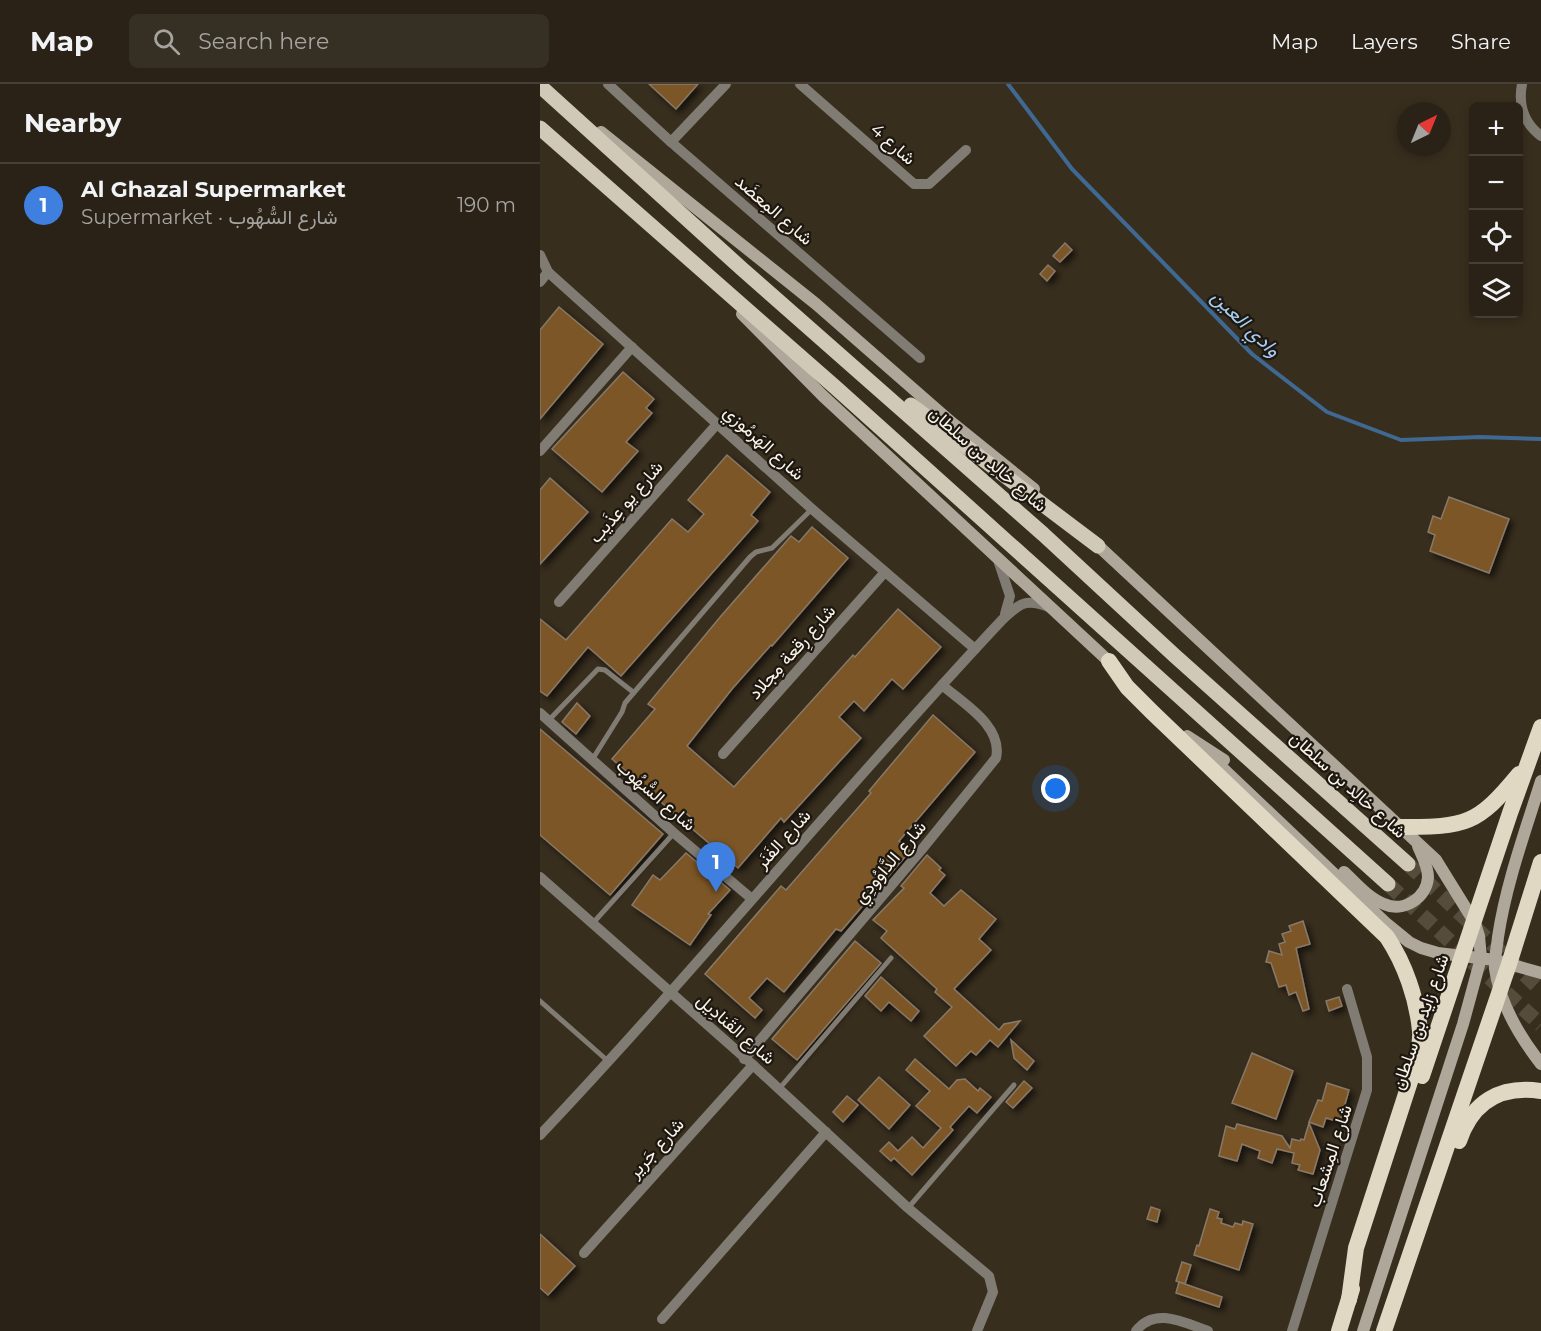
<!DOCTYPE html>
<html lang="en">
<head>
<meta charset="utf-8">
<style>
  :root { --surface:#2a2216; --page:#362f23; --text:#f1f3f6; --muted:#a5a4a1; --line:#463f35; --accent:#bca9f5 }
  body { margin:0; font-family:Montserrat,Vazirmatn,sans-serif; background:var(--page); color:var(--text) }
  .controls { position:absolute; right:18px; top:18px; display:grid; overflow:hidden; border-radius:9px; box-shadow:0 3px 9px #0003 }
  .controls button { width:54px; height:54px; display:grid; place-items:center; padding:0; border:0; border-bottom:2px solid var(--line); background:var(--surface); color:var(--text); font:30px sans-serif }
  .compass { position:absolute; left:857px; top:18px; width:54px; height:54px; border-radius:50%; background:var(--surface); box-shadow:0 3px 9px #0003; rotate:43deg }
  .you { position:absolute; left:516px; top:705px; width:21px; height:21px; margin:-15px; border:4px solid #fff; border-radius:50%; background:#1a73e8; box-shadow:0 0 0 9px #1a73e833 }
  .badge { display:grid; place-items:center; width:39px; height:39px; border-radius:50%; background:var(--accent); color:#fff; font-size:20px; font-weight:700 }
  .pin { position:absolute; translate:-50% -50px; filter:drop-shadow(0 2px 3px #0008) }
  .pin::after { content:''; position:absolute; top:32px; width:21px; height:18px; background:inherit; clip-path:polygon(0 0,100% 0,50% 100%) }
  .list { margin:0; padding:0; list-style:none }
  h2 { display:flex; justify-content:space-between; align-items:center; height:78px; margin:0; padding:0 24px; font-size:26px }
  h2 small { font-size:20px; font-weight:400; color:var(--muted) }
  .list li { display:grid; grid-template-columns:39px 1fr auto; gap:18px; align-items:center; box-sizing:border-box; height:84px; padding:0 24px; border-top:2px solid var(--line) }
  .list b { display:block; font-size:22px; white-space:nowrap }
  .list p { margin:0; font-size:20px; white-space:nowrap; color:var(--muted) }
  .list em { font-size:20px; font-style:normal; color:var(--muted) }
  .icon { flex:none; width:33px; height:33px; fill:none; stroke:currentColor; stroke-width:2; stroke-linecap:round; stroke-linejoin:round }
  .map { position:relative; flex:none; width:1001px; height:1247px; overflow:hidden }
  header { display:flex; align-items:center; gap:36px; box-sizing:border-box; height:84px; padding:0 30px; background:var(--surface); border-bottom:2px solid var(--line) }
  header strong { font-size:28px }
  nav { display:flex; gap:33px; margin-inline-start:auto; font-size:21px }
  .search { width:420px; height:54px; background:var(--page); display:flex; align-items:center; gap:15px; box-sizing:border-box; padding:0 21px; border-radius:9px; color:var(--muted); font-size:22px }
  main { display:flex }
  aside { flex:1; background:var(--surface) }
  .map>svg:first-child { display:block }
  .lines { fill:none; stroke-linecap:round; stroke-linejoin:round }
  .stream { stroke:#3f6993; stroke-width:4 }
  .building { fill:#7c5625; stroke:#887969; stroke-width:1.5; filter:url(#shadow) }
  .primary-tunnel { stroke:#554c3c; stroke-width:15; stroke-dasharray:15 8; stroke-linecap:butt }
  .service { stroke:#807c74; stroke-width:5 }
  .minor { stroke:#807c74; stroke-width:10 }
  .secondary { stroke:#aea79a; stroke-width:12 }
  .primary { stroke:#d1c9b7; stroke-width:15 }
  .trunk { stroke:#e1d8c4; stroke-width:16 }
  .labels { text-anchor:middle; stroke-width:4.5; stroke-linejoin:round; paint-order:stroke }
  .street-label { font-size:18px; fill:#faf4e9; stroke:#1c1710 }
  .water-label { font-size:20px; font-style:italic; fill:#a7ccf2; stroke:#1c1710 }
</style>
</head>
<body>
<header>
<strong>Map</strong>
<div class="search"><svg class="icon" aria-label="search" viewBox="0 0 24 24"><circle cx="10" cy="10" r="6"/><path d="M15 15l6 6"/></svg>Search here</div>
<nav><a>Map</a><a>Layers</a><a>Share</a></nav>
</header>
<main>
<aside>
<h2>Nearby<small></small></h2>
<ul class="list">
<li><span class="badge" style="background:#3f7fe0">1</span><div><b>Al Ghazal Supermarket</b><p>Supermarket · شارع السُّهُوب</p></div><em>190 m</em></li>
</ul>
</aside>
<div class="map">
<svg width="1001" height="1247" viewBox="0 0 1001 1247">
  <defs>
    <filter id="shadow"><feDropShadow dx="4" dy="4" stdDeviation="3" flood-color="#0009"/></filter>
  </defs>
  <rect width="100%" height="100%" fill="#382e1e"/>
  <g class="lines">
    <!-- stream -->
    <path class="stream" d="M468,0L532,85L712,270L787,328L861,356L940,353L1001,355"/>
  </g>
  <!-- building -->
  <g class="building">
    <path d="M109,0H158L136,25Z"/>
    <path d="M525,159L532,166L520,178L513,172Z"/>
    <path d="M508,181L515,187L507,197L500,190Z"/>
    <path d="M19,223L63,260L0,335V246Z"/>
    <path d="M83,288L114,315L106,324L112,329L86,358L98,367L62,408L12,365Z"/>
    <path d="M187,371L230,408L211,431L218,437L81,592L48,563L7,612L0,607V535L26,556L132,435L148,448L164,430L148,416Z"/>
    <path d="M10,394L48,428L0,480V406Z"/>
    <path d="M909,413L969,435L949,489L890,467L895,451L888,448L893,432L901,435Z"/>
    <path d="M272,443L308,474L232,562L231,561L192,605L147,662L194,703L313,571L315,573L358,525L401,563L363,605L352,595L324,627L314,617L299,633L321,654L244,738L241,734L198,784L149,742L152,734L143,727L138,733L72,675L115,625L108,620L181,532L251,452L259,458Z"/>
    <path d="M37,619L50,632L36,650L22,638Z"/>
    <path d="M393,631L435,668L359,757L370,767L301,847L296,845L244,908L227,894L209,914L222,926L215,934L165,890L241,802L246,806L331,709L329,707Z"/>
    <path d="M0,645L123,750L70,811L0,751Z"/>
    <path d="M146,769L190,806L168,830L171,831L150,861L92,821L113,791L120,796Z"/>
    <path d="M387,771L401,784L399,786L405,791L390,809L404,822L421,806L456,835L439,855L451,866L414,905L459,946L464,940L480,937L458,963L450,956L436,971L431,967L416,982L384,952L412,923L395,908L397,905L341,854L347,847L333,836L364,804L361,802Z"/>
    <path d="M763,837L770,860L756,864L769,925L763,927L756,908L749,911L746,901L739,903L731,879L726,878L729,867L742,871L739,860L745,858L742,850L751,847L749,842Z"/>
    <path d="M315,857L341,879L257,976L232,955Z"/>
    <path d="M341,893L379,927L371,937L349,918L341,927L325,912Z"/>
    <path d="M799,913L802,922L789,927L786,917Z"/>
    <path d="M471,956L494,977L487,986L474,974Z"/>
    <path d="M712,969L753,987L736,1035L692,1019Z"/>
    <path d="M375,975L409,1005L417,996L425,995L438,1007L440,1004L451,1013L437,1029L429,1022L410,1043L413,1046L372,1091L354,1074L351,1077L340,1067L349,1058L358,1067L372,1053L383,1064L401,1044L376,1022L390,1007L366,986Z"/>
    <path d="M339,993L370,1021L349,1045L318,1016Z"/>
    <path d="M484,997L492,1004L473,1024L466,1018Z"/>
    <path d="M787,999L809,1006L800,1038L786,1034L783,1043L769,1038L778,1016L782,1017Z"/>
    <path d="M307,1012L318,1021L303,1038L293,1028Z"/>
    <path d="M769,1039L780,1066L773,1090L758,1086L760,1081L752,1079L754,1069L737,1065L732,1079L718,1074L720,1067L702,1060L697,1077L679,1072L686,1042L695,1045L697,1040L742,1052L750,1064L752,1055L760,1057L761,1055L764,1056Z"/>
    <path d="M611,1123L620,1126L617,1138L607,1135Z"/>
    <path d="M670,1125L679,1128L677,1134L682,1135L681,1139L693,1143L695,1139L702,1141L703,1137L713,1140L699,1186L654,1171L657,1161L659,1162Z"/>
    <path d="M0,1150L35,1182L8,1211L0,1204Z"/>
    <path d="M642,1178L651,1181L645,1200L636,1197Z"/>
    <path d="M639,1198L682,1213L679,1223L636,1209Z"/>
  </g>
  <g class="lines">
    <!-- primary-tunnel -->
    <g class="primary-tunnel">
      <path d="M868,780L1001,906"/>
      <path d="M848,800L1001,941"/>
    </g>
    <!-- service -->
    <g class="service">
      <path d="M8,637L58,585L65,586L93,608"/>
      <path d="M52,676L82,628L85,619L210,473L216,468L232,464L272,425"/>
      <path d="M53,839L134,749"/>
      <path d="M0,917L69,978"/>
      <path d="M239,1005L351,874"/>
      <path d="M368,1124L474,1001"/>
    </g>
    <!-- minor -->
    <g class="minor">
      <path d="M68,0L131,58L380,274"/>
      <path d="M260,0L374,100H389L426,66"/>
      <path d="M982,0C978,21 984,39 1001,52"/>
      <path d="M131,58L186,0"/>
      <path d="M0,171L8,188L272,425L435,565"/>
      <path d="M0,198L8,188"/>
      <path d="M0,367L92,263"/>
      <path d="M458,476L470,512L465,530"/>
      <path d="M19,518L177,340"/>
      <path d="M0,629L134,749L212,815"/>
      <path d="M183,670L345,488"/>
      <path d="M0,793L213,981L368,1124L449,1192L453,1208L437,1247"/>
      <path d="M204,975L383,764L456,674C463,642 424,620 402,601"/>
      <path d="M0,1051C159,883 304,704 462,536C480,519 486,514 509,523"/>
      <path d="M44,1169L213,981"/>
      <path d="M122,1235L286,1048"/>
      <path d="M596,1247C615,1222 645,1239 668,1247"/>
      <path d="M752,1247L827,1006V973L807,905"/>
    </g>
    <!-- secondary -->
    <g class="secondary">
      <path d="M61,48L276,220L411,338L494,405"/>
      <path d="M202,230L283,312L575,583"/>
      <path d="M552,456L896,776L935,839L939,852L941,874L923,940L823,1247"/>
      <path d="M647,652L684,676"/>
      <path d="M673,675L847,840L869,858L881,864L898,869L955,876L1001,889"/>
      <path d="M1001,697C985,748 966,800 958,853C957,864 954,875 955,885C960,920 980,953 1001,980"/>
      <path d="M804,788C816,799 828,814 844,820C863,829 887,814 888,793C888,782 882,772 878,762"/>
    </g>
    <!-- primary -->
    <g class="primary">
      <path d="M0,2L201,184L503,450L635,572L868,780"/>
      <path d="M0,44L295,303L848,800"/>
      <path d="M371,321L558,462"/>
    </g>
    <!-- trunk -->
    <g class="trunk">
      <path d="M569,577L587,603L612,628L847,853C865,880 877,915 880,947C881,956 878,967 877,976L816,1164L809,1216"/>
      <path d="M861,743C926,743 937,741 979,690"/>
      <path d="M882,992L970,729L1001,643"/>
      <path d="M919,1057C932,1018 960,1001 1001,1007"/>
      <path d="M799,1247L812,1205"/>
      <path d="M844,1247L969,880L1001,778"/>
    </g>
  </g>
  <g class="labels">
    <!-- street labels -->
    <g class="street-label">
      <text transform="translate(353 60) rotate(41)" y="6">شارع 4</text>
      <text transform="translate(234 126) rotate(41)" y="6">شارع المِعضَد</text>
      <text transform="translate(224 359) rotate(42)" y="6">شارع الهَرمُوزي</text>
      <text transform="translate(448 375) rotate(41)" y="6">شارع خالِد بن سلطان</text>
      <text transform="translate(86 418) rotate(-49)" y="6">شارع يو عِذَيب</text>
      <text transform="translate(252 568) rotate(-48)" y="6">شارع رِقعة مِجلاد</text>
      <text transform="translate(808 701) rotate(42)" y="6">شارع خالِد بن سلطان</text>
      <text transform="translate(116 711) rotate(41)" y="6">شارع السُّهُوب</text>
      <text transform="translate(243 755) rotate(-48)" y="6">شارع الفَنَر</text>
      <text transform="translate(350 778) rotate(-50)" y="6">شارع الدَّاوُودِي</text>
      <text transform="translate(880 938) rotate(-71)" y="6">شارع زايد بن سلطان</text>
      <text transform="translate(196 945) rotate(41)" y="6">شارع القَنادِيل</text>
      <text transform="translate(116 1064) rotate(-48)" y="6">شارع جَرير</text>
      <text transform="translate(790 1072) rotate(-72)" y="6">شارع المِشعاب</text>
    </g>
    <!-- water labels -->
    <g class="water-label">
      <text transform="translate(706 239) rotate(44)" y="7">وادي العين</text>
    </g>
  </g>
</svg>
<div class="controls">
<button>+</button>
<button>−</button>
<button><svg class="icon" aria-label="locate" viewBox="0 0 24 24"><circle cx="12" cy="12" r="6"/><path d="M12 2v4M12 18v4M2 12h4M18 12h4"/></svg></button>
<button><svg class="icon" aria-label="layers" viewBox="0 0 24 24"><path d="M12 4l9 5-9 5-9-5zM3 14l9 5 9-5"/></svg></button>
</div>
<svg class="compass" viewBox="-18 -18 36 36"><path d="M0-13l5 13h-10z" fill="#e53935"/><path d="M0 13l5-13h-10z" fill="#a5a4a1"/></svg>
<div class="you"></div>
<div class="pin badge" style="left:176px;top:808px;background:#3f7fe0">1</div>
</div>
</main>
</body>
</html>
